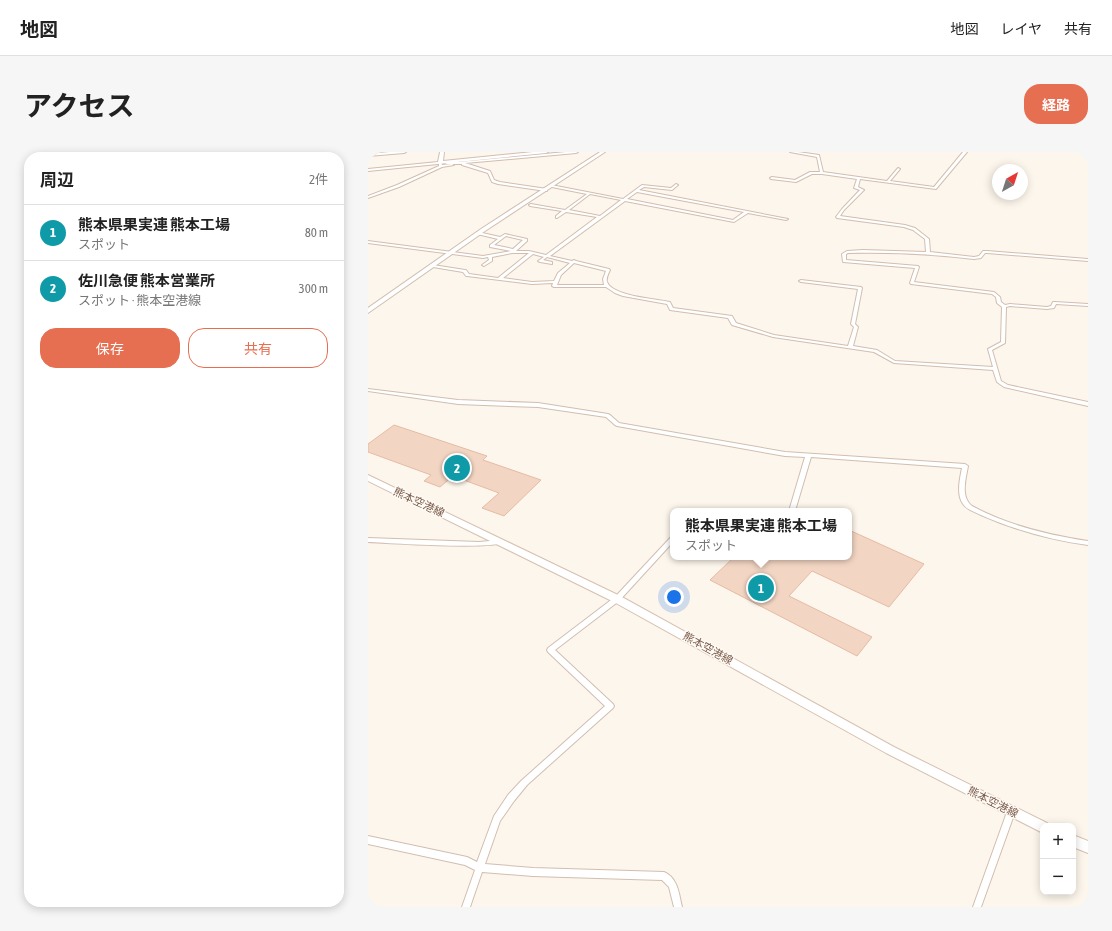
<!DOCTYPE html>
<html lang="ja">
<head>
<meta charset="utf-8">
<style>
  :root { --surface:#fff; --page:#f6f6f6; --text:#222; --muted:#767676; --line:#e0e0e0; --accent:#e76f51 }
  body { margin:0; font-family:"Asap Condensed","Noto Sans JP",sans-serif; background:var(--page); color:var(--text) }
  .controls { position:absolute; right:12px; bottom:12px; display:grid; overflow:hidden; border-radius:8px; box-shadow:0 2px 10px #0003 }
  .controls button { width:36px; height:36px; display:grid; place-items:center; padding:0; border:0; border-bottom:1px solid var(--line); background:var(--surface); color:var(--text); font:20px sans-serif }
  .compass { position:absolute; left:624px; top:12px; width:36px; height:36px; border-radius:50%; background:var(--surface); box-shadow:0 2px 10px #0003; rotate:39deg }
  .you { position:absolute; left:306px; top:445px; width:14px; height:14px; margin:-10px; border:3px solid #fff; border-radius:50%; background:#1a73e8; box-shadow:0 0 0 6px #1a73e833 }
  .badge { display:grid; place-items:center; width:26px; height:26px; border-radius:50%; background:var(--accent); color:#fff; font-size:13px; font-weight:700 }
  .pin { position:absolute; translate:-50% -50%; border:2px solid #fff; box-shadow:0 1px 4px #0006 }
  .popup { position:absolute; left:302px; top:356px; width:182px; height:52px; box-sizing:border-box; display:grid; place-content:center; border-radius:8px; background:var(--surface); filter:drop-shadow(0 1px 3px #0005); font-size:13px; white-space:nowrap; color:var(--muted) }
  .popup b { font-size:15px; color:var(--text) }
  .popup::after { content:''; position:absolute; left:50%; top:100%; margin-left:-8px; border:8px solid transparent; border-top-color:var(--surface) }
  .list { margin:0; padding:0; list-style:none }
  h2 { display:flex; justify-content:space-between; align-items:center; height:52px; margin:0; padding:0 16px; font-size:17px }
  h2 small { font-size:13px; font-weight:400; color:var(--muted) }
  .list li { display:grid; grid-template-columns:26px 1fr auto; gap:12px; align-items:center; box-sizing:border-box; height:56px; padding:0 16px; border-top:1px solid var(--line) }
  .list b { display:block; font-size:15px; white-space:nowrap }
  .list p { margin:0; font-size:13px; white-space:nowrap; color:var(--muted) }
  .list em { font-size:13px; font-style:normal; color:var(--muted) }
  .actions { display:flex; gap:8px; padding:12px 16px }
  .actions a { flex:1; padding:9px 0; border:1px solid var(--accent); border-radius:16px; text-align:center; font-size:14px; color:var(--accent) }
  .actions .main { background:var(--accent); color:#fff }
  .map { position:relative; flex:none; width:720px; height:755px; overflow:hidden; border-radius:16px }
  header { display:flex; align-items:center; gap:24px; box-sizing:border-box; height:56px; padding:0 20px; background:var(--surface); border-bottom:1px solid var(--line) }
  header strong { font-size:19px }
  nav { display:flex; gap:22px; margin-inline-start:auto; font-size:14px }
  .intro { display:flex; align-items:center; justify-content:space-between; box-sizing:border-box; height:96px; padding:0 24px }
  h1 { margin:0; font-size:28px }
  .button { padding:10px 18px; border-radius:16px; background:var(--accent); color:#fff; font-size:14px; font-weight:700 }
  main { display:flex; gap:24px; padding:0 24px }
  aside { flex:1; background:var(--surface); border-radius:16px; box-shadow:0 2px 10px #0003 }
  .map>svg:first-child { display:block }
  .building { fill:#f3d5c3; stroke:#e6bba3 }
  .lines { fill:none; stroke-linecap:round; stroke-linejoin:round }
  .minor-casing { stroke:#d1beb0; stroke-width:2 }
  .tertiary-casing { stroke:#d1beb0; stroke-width:2 }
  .secondary-casing { stroke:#d6c0b0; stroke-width:2 }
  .minor { fill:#fff; fill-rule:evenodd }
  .tertiary { fill:#fff; fill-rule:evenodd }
  .secondary { fill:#fff; fill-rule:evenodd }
  .labels { text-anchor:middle; stroke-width:3; stroke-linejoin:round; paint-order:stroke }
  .street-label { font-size:11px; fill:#7a5c4d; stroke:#fffaf3 }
</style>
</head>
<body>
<header>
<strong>地図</strong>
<nav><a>地図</a><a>レイヤ</a><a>共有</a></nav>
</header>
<div class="intro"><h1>アクセス</h1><a class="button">経路</a></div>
<main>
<aside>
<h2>周辺<small>2件</small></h2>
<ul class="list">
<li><span class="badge" style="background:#0f9aa8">1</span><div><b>熊本県果実連 熊本工場</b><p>スポット</p></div><em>80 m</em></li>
<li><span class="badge" style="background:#0f9aa8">2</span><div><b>佐川急便 熊本営業所</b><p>スポット · 熊本空港線</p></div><em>300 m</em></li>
</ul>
<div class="actions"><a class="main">保存</a><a>共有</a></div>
</aside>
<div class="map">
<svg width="720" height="755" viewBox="0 0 720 755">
  <rect width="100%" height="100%" fill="#fdf6ec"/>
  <!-- building -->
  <g class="building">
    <path d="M26,273L119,304L115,308L173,328L136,364L114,356L131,341L85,324L72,335L56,329L63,323L0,300V292Z"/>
    <path d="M481,378L556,412L521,455L444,419L421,444L504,485L489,504L342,428L366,405H481Z"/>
  </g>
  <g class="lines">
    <!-- minor casing -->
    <g class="minor-casing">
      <g id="minor">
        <path d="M198,0H210L208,1L97,11L122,19L126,28L132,30L179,37V39H178L130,32L124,30L120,21L94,13V12H79L77,11L79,10H91Z"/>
        <path d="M422,0H430L451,3L455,20L519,29L530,16L532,17L522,29L566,35L595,0H599L568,37L492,27L490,35L496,38L476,58L472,64L537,73L547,76L561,87L562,100L606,105L611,104L615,99H619L720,107V109L619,101H617L613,106L606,107C564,102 522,100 480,101L478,102V108L550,114L551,115L546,130L626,140L632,145L633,150L637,153L642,152L679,155L683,154L685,150H687L720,152V154L688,152L686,156L679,157L642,154L638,155L637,191L624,198L633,229L640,233L720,250V254L636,235L629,230L625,218L526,211L506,200L405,185L364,173L360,166L302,158L299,152L255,144L247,141L238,135H186L184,134L185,131L164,132L99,124H98L95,120L65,115L63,114L65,113L97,118H98L101,122L130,126L161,101H144L124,105V109L116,114L114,113L121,108L120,105L115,106L0,91V89L115,104L143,99L122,95V93L130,87L109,82V80H110L132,85L137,82L159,87V89L148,99H161L178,103L229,65L198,60L189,66H188V64L194,59L162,54L161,53L163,52L197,58L219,42L184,35L182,34L183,33L255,47L274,33L303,36L308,32L310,33L304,38L276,35L271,38L420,67L418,68L380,61L366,70L257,49L182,104L204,109L206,108L208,109L241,117L242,118C240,122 238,126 239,130C244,144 288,147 302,150L305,156L364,164L368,171L406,183L480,194L486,175L483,172L490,137L433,130L431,129L433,128L493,135L494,136L487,172L490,175L485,194L509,198L527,209L625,215L620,197L633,190L634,155L629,151L628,145L624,142L543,132L542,131L547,116L475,110L474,102L479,99L495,98L558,100L557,87L545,78L536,75L469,66L468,65L474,57L492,38L486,36L489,27L454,22H444L428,30L403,27L402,26L404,25L427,28L442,20H452L449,5ZM269,40L376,60L365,68L259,47ZM222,42L253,48L232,64L201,58ZM138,84L155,88L145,97L126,93ZM165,102L176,105L170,109L172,110L184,112V110L175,108L179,105L202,111L190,121L186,129L164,130L135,126ZM206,111L238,119L235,127L236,133H189L193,123Z"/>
        <path d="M71,10H73L74,13L84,12L86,13L74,15L31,35L0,46V44L29,33L71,14Z"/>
        <path d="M0,237L90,248L170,251L240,262L242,263L251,271L417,300L597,312L600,314C598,326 592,345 604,354C639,373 680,383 720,389V393C683,388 647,378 613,363C607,360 599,358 595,352C588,342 592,326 594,316L443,305L427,359H421L437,305L417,304L249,274L247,273L238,265L170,255L90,252L0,239Z"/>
        <path d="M305,384V390L251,449L187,498L245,552L246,554L245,556L159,633L146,649L132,669L117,712L165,716L296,720C310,726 311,742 314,755H306L301,735L294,728L165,724L114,720L102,755H94L107,718L97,713L0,692V684L99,705L109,710L126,664L140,643L153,629L237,554L180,500L179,498L180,496L247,445L303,385Z"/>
        <path d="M0,386L111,390L132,388L135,390C126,398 20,391 0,390Z"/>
        <path d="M643,656L646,657L647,660L613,755H605L639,660L640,657Z"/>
      </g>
    </g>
    <!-- tertiary casing -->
    <g class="tertiary-casing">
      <g id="tertiary">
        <path d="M21,0H38L36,1L0,4V2Z"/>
        <path d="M72,0H76L75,9L165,0H180L178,1L0,19V17L70,10Z"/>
        <path d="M232,0H237L117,79L0,161V156L113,77Z"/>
      </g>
    </g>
    <!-- secondary casing -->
    <g class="secondary-casing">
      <g id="secondary">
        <path d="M0,323L252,444L526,595L679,671L681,674H675V681L671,679L518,601L246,450L0,329Z"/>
        <path d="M705,683L720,689V701L705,695Z"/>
      </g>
    </g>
    <!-- minor -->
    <use href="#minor" class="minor"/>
    <!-- tertiary -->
    <use href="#tertiary" class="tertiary"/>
    <!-- secondary -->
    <use href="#secondary" class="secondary"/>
  </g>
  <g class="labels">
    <!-- street labels -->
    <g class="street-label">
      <text transform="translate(51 350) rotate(25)" y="4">熊本空港線</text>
      <text transform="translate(340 496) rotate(29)" y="4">熊本空港線</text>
      <text transform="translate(625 650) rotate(27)" y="4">熊本空港線</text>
    </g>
  </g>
</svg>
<div class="controls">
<button>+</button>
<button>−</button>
</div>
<svg class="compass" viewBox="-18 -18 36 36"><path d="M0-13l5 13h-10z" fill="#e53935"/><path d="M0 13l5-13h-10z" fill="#767676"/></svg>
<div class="you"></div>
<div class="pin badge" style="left:393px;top:436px;background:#0f9aa8">1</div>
<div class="popup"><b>熊本県果実連 熊本工場</b>スポット</div>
<div class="pin badge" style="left:89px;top:316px;background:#0f9aa8">2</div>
</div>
</main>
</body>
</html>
